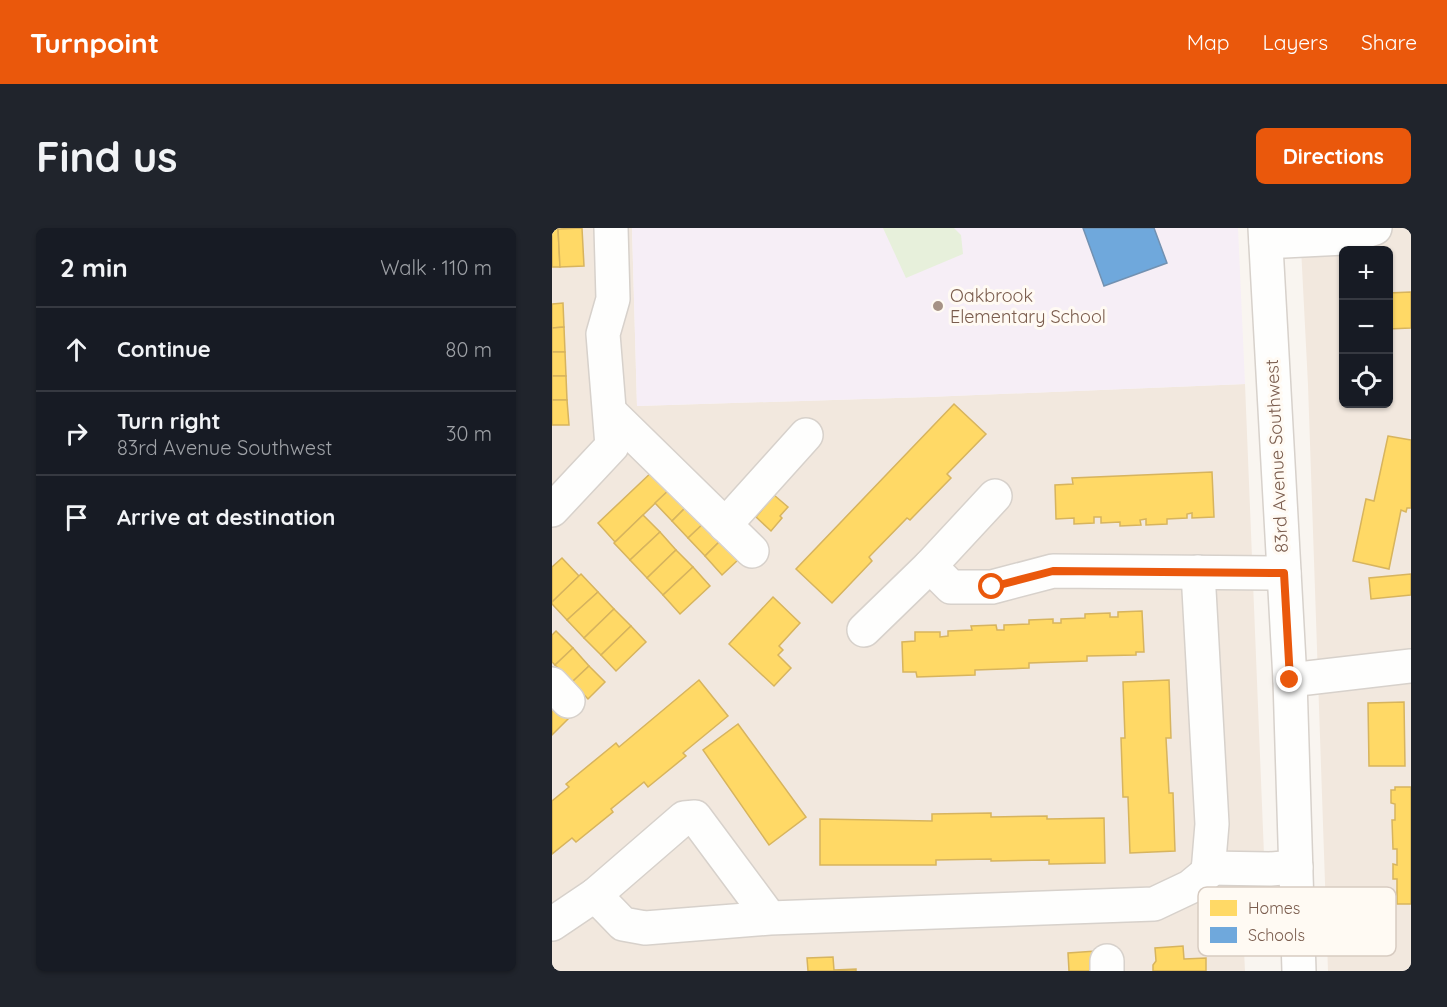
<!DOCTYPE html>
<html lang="en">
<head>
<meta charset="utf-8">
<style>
  :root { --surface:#171b24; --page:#20242c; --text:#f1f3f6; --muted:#9ea1a6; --line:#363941; --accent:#ea580c }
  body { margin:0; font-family:Quicksand,sans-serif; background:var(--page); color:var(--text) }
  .controls { position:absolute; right:18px; top:18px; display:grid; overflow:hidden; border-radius:9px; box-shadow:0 2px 4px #0004 }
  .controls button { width:54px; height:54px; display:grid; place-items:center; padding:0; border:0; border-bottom:2px solid var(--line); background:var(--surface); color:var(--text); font:30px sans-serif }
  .stop { position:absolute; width:18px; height:18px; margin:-14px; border:4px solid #ea580c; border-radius:50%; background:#fff }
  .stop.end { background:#ea580c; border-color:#fff; box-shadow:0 2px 6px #0008 }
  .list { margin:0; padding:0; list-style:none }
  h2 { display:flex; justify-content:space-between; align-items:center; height:78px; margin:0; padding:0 24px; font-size:26px }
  h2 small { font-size:20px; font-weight:400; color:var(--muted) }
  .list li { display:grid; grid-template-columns:39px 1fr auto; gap:18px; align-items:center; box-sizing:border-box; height:84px; padding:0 24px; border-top:2px solid var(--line) }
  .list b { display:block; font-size:22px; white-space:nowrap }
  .list p { margin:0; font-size:20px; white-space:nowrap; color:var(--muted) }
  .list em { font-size:20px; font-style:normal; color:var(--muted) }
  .icon { flex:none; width:33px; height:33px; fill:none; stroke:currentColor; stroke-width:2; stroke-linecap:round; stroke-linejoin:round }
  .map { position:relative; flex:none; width:859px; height:743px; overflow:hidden; border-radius:9px }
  header { display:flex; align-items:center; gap:36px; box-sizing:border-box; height:84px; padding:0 30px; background:var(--accent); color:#fff }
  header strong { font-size:28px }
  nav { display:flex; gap:33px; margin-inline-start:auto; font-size:21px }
  .intro { display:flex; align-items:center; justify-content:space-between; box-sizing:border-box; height:144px; padding:0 36px }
  h1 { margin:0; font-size:42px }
  .button { padding:15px 27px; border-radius:9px; background:var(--accent); color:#fff; font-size:21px; font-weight:700 }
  main { display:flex; gap:36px; padding:0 36px }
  aside { flex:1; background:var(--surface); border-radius:9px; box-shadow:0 2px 4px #0004 }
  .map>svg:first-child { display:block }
  .residential { fill:#f2e8de; fill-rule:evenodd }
  .education { fill:#f6eef6 }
  .green { fill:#e7f0db }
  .homes { fill:#ffd966; stroke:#d7b45e; stroke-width:1.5 }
  .schools { fill:#6fa8dc; stroke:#7291b1; stroke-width:1.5 }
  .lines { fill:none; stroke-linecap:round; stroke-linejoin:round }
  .minor-casing { stroke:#d7d1cb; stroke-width:36 }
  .minor { stroke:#fefefd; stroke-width:33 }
  .route { stroke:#ea580c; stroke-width:8 }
  .poi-dot { fill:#a69286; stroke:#fffaf3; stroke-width:2 }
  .labels { text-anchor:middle; stroke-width:6; stroke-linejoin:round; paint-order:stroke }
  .poi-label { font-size:18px; fill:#7a5c4d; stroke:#fffaf3; text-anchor:start }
  .street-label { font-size:18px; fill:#7a5c4d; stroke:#fffaf3 }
  .key { fill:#fffaf3; stroke:#d7cbc1; stroke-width:1.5 }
  .key-label { font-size:16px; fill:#7a5c4d }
</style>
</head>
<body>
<header>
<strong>Turnpoint</strong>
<nav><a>Map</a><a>Layers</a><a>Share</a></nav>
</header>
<div class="intro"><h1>Find us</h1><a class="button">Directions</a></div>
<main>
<aside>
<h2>2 min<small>Walk · 110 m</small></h2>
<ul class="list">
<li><svg class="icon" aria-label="ahead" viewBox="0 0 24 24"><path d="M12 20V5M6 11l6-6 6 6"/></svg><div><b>Continue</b></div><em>80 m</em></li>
<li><svg class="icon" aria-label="right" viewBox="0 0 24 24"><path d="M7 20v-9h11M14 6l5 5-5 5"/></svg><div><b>Turn right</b><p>83rd Avenue Southwest</p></div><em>30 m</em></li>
<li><svg class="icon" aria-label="arrive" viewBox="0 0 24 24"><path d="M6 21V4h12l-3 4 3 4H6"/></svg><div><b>Arrive at destination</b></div></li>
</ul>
</aside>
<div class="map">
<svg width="859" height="743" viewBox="0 0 859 743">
  <rect width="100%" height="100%" fill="#f9f5f0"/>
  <!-- residential -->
  <g class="residential">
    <path d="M0,0H80L85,178L376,169L693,156L715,701L691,702L693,743H0Z"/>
    <path d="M748,0H859V743H776L756,157ZM792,22H836V176H792Z"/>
  </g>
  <!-- education -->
  <path class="education" d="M80,0H686L693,156L376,169L85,178Z"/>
  <!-- green -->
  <path class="green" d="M331,0H402L409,7L411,26L354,50Z"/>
  <!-- homes -->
  <g class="homes">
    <path d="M0,0H6L8,39H0Z"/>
    <path d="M30,0L32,38L8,39L6,1Z"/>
    <path d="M859,64V100L836,101V65Z"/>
    <path d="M11,75L12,99L0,100V76Z"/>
    <path d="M12,99L13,124H0V100Z"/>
    <path d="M0,124H13L14,148H0Z"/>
    <path d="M0,148H14L15,172H0Z"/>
    <path d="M0,172H15L17,197H0Z"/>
    <path d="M402,176L434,206L395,246L399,250L358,292L355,290L317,329L320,333L280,375L244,341Z"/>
    <path d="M836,208L859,212V280H855L854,284L849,282L837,341L801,333L814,271L822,273Z"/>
    <path d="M103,241L120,259L63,314L46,295Z"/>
    <path d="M660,244L662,289L640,290V285L635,286V290L615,291V296L594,297V291L588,292L589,297L568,298V294L549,295V289H542V295L522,296V290L504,291L503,257L521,256L520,250Z"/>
    <path d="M120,259L136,277L120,293L103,275Z"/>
    <path d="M222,267L236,279L228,288L230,290L219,303L204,289Z"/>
    <path d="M136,277L153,294L136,310L120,293Z"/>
    <path d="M91,287L108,304L78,332L62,315Z"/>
    <path d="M153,294L169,312L153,328L136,310Z"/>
    <path d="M108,304L124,322L95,350L78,332Z"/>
    <path d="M169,312L187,331L170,347L153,328Z"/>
    <path d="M124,322L141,339L111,367L95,350Z"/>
    <path d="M10,330L27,348L0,374V339Z"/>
    <path d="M141,339L158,358L128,386L111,367Z"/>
    <path d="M29,346L46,364L15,392L0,376V374Z"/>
    <path d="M859,346V367L819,371L817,350Z"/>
    <path d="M46,364L62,381L32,410L15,392Z"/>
    <path d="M221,369L248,395L227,418L231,422L226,427L239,440L222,458L177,416Z"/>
    <path d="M62,381L79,398L49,427L32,410Z"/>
    <path d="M590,383L592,424H584V427L535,428V433L477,435V440L423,442V447L365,449L364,444H351L350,414L363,413V404H388V409L396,408V403L420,402L419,398L444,397L445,402H452V397L477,396V392L501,391V395H509V391L533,390V386L558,385V389H566V384Z"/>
    <path d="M79,398L94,414L64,443L49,427Z"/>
    <path d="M4,403L21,420L3,437L0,434V407Z"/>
    <path d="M21,420L37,438L20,454L3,437Z"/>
    <path d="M37,438L53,454L36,471L20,454Z"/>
    <path d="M147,452L176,488L131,525L134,528L96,559L92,554L59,581L61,584L24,614L20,610L0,626V573L17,559L14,556L64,515L67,519Z"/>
    <path d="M617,452L619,510H614L617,565H621L623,623L578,625L576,569H571L569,510H573L571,454Z"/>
    <path d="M0,473L17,490L0,507Z"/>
    <path d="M852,474L853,538H817L816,475Z"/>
    <path d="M186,496L254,589L217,617L151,522Z"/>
    <path d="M843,559H859V676H845V651H841V636L845,637V621H841L840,592H843V576L839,575V562H843Z"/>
    <path d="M439,585V589L495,588V591L552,590L553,635L497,636V632L439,633V631L384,632V637H268V591L380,593V586Z"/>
    <path d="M631,718L632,731L654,730V743H601V737L604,733L603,720Z"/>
    <path d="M544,723L545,743H517L516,725Z"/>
    <path d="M281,729L282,742L304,741V743H256L255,730Z"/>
  </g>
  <!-- schools -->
  <path class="schools" d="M531,0H602L615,35L552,58Z"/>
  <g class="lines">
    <!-- minor casing -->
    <g class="minor-casing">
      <g id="minor">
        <path d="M713,0L738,452L747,743"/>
        <path d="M714,14L792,10L823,0"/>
        <path d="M58,184L200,323"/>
        <path d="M443,268L378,338L399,359H440L501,343L732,345"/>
        <path d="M0,282L60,218L51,106L61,71L59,0"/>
        <path d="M173,297L254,207"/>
        <path d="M312,402L378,338"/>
        <path d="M738,452L859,438"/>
        <path d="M0,456L16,473"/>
        <path d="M656,640L718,641L744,639"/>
        <path d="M218,690L143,589L132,590L43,667L71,696L93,700L218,690L602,676L638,659L656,644L660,596L646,344"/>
        <path d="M0,696L43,667"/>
        <path d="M555,733V743"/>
      </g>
    </g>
    <!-- minor -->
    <use href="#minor" class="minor"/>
  </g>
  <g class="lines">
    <!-- route -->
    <path class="route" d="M440,359L501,343L732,345L738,452"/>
  </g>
  <!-- markers -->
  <circle class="poi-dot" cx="386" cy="78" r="6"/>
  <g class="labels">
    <!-- poi labels -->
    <g class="poi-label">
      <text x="398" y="74">Oakbrook<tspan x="398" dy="21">Elementary School</tspan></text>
    </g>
    <!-- street labels -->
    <g class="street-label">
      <text transform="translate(725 228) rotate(-93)" y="6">83rd Avenue Southwest</text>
    </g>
  </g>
  <!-- legend -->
  <rect x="646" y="659" width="198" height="69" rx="9" class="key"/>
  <rect x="658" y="672" width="27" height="16" fill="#ffd966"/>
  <rect x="658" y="699" width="27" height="16" fill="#6fa8dc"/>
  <g class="key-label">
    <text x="696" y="686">Homes</text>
    <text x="696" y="713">Schools</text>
  </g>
</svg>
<div class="controls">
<button>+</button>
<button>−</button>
<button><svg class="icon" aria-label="locate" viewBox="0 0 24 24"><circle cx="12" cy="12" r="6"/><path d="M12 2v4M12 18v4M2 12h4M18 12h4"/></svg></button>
</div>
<div class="stop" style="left:440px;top:359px"></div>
<div class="stop end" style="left:738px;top:452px"></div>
</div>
</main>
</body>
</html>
